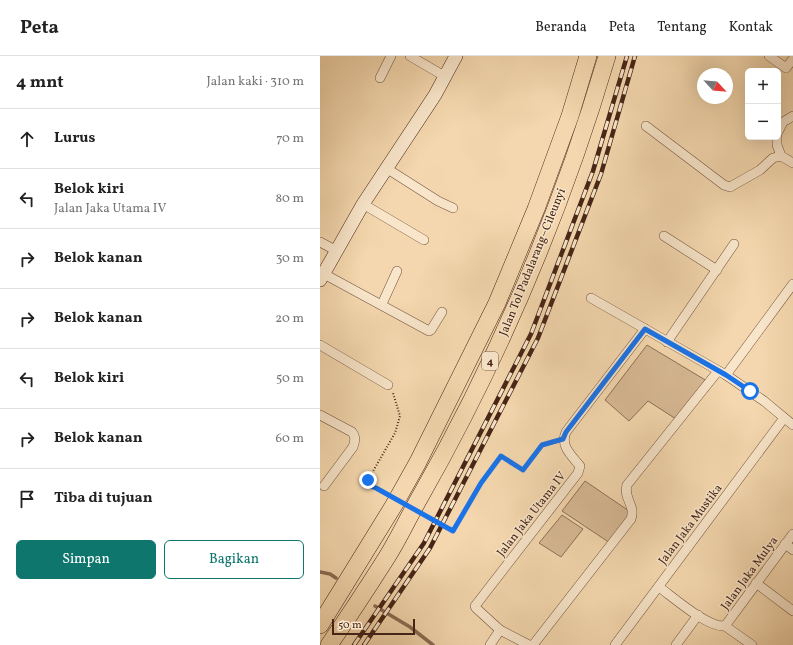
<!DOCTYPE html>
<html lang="id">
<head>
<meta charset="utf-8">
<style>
  :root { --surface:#fff; --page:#f2f2f2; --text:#222; --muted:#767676; --line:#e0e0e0; --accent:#0f766e }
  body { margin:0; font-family:Vollkorn,serif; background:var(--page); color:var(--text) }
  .controls { position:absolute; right:12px; top:12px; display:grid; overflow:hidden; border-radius:6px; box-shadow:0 4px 16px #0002 }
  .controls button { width:36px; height:36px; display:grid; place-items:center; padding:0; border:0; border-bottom:1px solid var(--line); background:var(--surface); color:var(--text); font:20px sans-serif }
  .compass { position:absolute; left:377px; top:12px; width:36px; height:36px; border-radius:50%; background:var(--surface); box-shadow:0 4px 16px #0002; rotate:116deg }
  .scale { position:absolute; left:12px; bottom:10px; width:83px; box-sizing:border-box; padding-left:4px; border:2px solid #472617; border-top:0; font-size:11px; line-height:14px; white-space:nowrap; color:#472617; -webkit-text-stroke:3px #f8e5ca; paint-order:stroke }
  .stop { position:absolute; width:12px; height:12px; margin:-9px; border:3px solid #1a73e8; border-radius:50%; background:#fff }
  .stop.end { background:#1a73e8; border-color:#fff; box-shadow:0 1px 4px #0008 }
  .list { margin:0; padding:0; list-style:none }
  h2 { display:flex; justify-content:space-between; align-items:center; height:52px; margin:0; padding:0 16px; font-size:17px }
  h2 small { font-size:13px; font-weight:400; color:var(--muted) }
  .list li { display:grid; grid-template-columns:26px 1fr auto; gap:12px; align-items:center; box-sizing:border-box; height:60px; padding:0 16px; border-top:1px solid var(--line) }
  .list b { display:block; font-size:15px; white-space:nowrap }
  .list p { margin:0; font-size:13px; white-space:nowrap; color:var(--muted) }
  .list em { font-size:13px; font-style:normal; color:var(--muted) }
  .actions { display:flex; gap:8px; padding:12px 16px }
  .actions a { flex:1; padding:9px 0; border:1px solid var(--accent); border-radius:6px; text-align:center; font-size:14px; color:var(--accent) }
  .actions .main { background:var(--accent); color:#fff }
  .icon { flex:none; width:22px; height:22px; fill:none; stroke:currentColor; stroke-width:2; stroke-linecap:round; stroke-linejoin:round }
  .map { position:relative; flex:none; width:473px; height:589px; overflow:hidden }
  header { display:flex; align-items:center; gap:24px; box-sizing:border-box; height:56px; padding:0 20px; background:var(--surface); border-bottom:1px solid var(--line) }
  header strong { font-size:19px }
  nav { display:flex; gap:22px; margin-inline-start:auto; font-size:14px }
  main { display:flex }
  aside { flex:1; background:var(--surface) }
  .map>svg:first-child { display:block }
  .green { fill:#d7b994; stroke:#8f7056 }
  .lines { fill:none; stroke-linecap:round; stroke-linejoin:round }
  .stream { stroke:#8b6c53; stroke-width:3.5 }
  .street-casing { stroke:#72523d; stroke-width:10 }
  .secondary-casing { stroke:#472617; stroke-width:14 }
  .highway-casing { stroke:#472617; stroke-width:18 }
  .path { stroke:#472617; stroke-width:2; stroke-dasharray:1 2; stroke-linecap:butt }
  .street { stroke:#f8e5ca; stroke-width:9 }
  .secondary { stroke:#f8e5ca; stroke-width:13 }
  .highway { stroke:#f4d7ae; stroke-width:17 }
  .rail-casing { stroke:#472617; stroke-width:4.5 }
  .rail { stroke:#f8e5ca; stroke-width:3; stroke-dasharray:9; stroke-linecap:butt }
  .path-bridge { stroke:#472617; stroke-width:2; stroke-dasharray:1 2; stroke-linecap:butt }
  .route { stroke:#1a73e8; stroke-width:5 }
  .labels { text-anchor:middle; stroke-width:3; stroke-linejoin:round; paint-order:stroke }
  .shield { fill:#f8e5ca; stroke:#7c5f4d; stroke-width:1 }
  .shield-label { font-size:11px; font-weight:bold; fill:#472617 }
  .street-label { font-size:12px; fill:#472617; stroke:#f8e5ca }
</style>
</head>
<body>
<header>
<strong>Peta</strong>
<nav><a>Beranda</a><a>Peta</a><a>Tentang</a><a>Kontak</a></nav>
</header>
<main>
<aside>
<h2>4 mnt<small>Jalan kaki · 310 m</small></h2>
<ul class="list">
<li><svg class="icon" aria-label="ahead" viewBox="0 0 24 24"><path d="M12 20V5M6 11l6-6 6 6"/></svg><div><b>Lurus</b></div><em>70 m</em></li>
<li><svg class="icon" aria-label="left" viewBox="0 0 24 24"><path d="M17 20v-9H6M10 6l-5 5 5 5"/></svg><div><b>Belok kiri</b><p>Jalan Jaka Utama IV</p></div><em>80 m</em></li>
<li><svg class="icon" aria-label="right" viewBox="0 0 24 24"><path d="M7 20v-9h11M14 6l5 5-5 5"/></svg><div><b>Belok kanan</b></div><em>30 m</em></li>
<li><svg class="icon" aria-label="right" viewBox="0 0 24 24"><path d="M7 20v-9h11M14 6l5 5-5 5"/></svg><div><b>Belok kanan</b></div><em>20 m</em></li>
<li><svg class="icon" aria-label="left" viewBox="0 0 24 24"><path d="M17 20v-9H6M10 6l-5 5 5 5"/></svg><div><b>Belok kiri</b></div><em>50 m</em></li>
<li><svg class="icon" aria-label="right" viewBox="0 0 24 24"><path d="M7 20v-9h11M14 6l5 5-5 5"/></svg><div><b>Belok kanan</b></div><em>60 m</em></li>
<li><svg class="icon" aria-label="arrive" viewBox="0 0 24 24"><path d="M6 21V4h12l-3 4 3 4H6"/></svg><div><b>Tiba di tujuan</b></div></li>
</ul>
<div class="actions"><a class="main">Simpan</a><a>Bagikan</a></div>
</aside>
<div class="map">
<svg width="473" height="589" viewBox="0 0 473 589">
  <rect width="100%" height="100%" fill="#f4d7ae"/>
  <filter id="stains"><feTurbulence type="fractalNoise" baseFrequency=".005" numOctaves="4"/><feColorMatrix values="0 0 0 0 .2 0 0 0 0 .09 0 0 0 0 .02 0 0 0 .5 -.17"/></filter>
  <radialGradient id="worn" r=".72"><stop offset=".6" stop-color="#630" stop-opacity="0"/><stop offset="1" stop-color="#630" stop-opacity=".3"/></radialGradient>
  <!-- green -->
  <g class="green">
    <path d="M327,289L387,325L356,363L328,345L309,365L285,344Z"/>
    <path d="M265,425L312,457L290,487L242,455Z"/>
    <path d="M242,459L263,473L241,501L219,487Z"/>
  </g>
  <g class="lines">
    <!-- stream -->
    <g class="stream">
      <path d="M0,516L10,518L16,522"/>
      <path d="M55,550L90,571L113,589"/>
    </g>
    <!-- street casing -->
    <g class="street-casing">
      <g id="street">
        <path d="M90,0L126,21"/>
        <path d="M449,0L466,12L473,3"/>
        <path d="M60,22L71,0"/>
        <path d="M326,70L404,129L410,131L440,114L453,102L461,100L473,107"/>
        <path d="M458,76L463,66L473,60"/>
        <path d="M457,81V89L461,100"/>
        <path d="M66,112L118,145L133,152"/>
        <path d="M43,148L104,184"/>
        <path d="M344,180L397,214"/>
        <path d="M0,186L17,195"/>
        <path d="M4,218L109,275L111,274L122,256"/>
        <path d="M271,242L406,319L444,345L473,369"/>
        <path d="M62,248L77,215"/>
        <path d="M347,286L414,188"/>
        <path d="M0,289L68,329"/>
        <path d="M406,319L473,228"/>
        <path d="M0,359L32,376C36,381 35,385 33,391L4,430"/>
        <path d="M465,488L473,494"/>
        <path d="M436,527L473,555"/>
        <path d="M339,531C354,542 388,572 405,570L432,589"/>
        <path d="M405,570L473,478"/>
        <path d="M170,589L180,574"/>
        <path d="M209,589L180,574L156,552L155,550L258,417L260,410C251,399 240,390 246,376L325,273"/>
        <path d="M213,589L311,463C316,449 303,443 307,429L398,315"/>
        <path d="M295,589L464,362"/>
        <path d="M356,589L378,559"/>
      </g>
    </g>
    <!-- secondary casing -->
    <g class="secondary-casing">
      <path id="secondary" d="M0,224L43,148L115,39L136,0"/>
    </g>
    <!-- highway casing -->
    <g class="highway-casing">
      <g id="highway">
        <path d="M0,569L74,449L98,406L177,247L216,153L250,60L268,0"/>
        <path d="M9,589C29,560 48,531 67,501C79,482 89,460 100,441C179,302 242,153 287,0"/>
      </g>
    </g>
    <!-- path -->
    <g class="path">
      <path d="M56,432L49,430L48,424L75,377L80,360L73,337"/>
      <path d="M107,460L133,475L161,427L181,399L203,414L222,389L236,385"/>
    </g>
    <!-- street -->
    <use href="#street" class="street"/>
    <!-- secondary -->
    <use href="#secondary" class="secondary"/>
    <!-- highway -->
    <use href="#highway" class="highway"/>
    <!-- rail casing -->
    <g class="rail-casing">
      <g id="rail">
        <path d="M34,589L104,487L211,278L273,115L307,0"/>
        <path d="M44,589L110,492L218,282L281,118L315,0"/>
      </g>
    </g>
    <!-- rail -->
    <use href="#rail" class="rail"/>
    <!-- path-bridge -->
    <path class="path-bridge" d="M56,432L107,460"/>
  </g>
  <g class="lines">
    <!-- route -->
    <path class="route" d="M48,424L50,430L56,432L133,475L161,427L181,400L203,414L222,389L243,383L246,376L325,273L406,319L430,335"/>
  </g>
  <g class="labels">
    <!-- shield labels -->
    <rect class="shield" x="162" y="296" width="16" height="18" rx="3"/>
    <g class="shield-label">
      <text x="170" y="309">4</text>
    </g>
    <!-- street labels -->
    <g class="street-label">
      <text transform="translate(212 206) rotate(-68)" y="4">Jalan Tol Padalarang–Cileunyi</text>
      <text transform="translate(211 458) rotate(-52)" y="4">Jalan Jaka Utama IV</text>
      <text transform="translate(370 468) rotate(-53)" y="4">Jalan Jaka Mustika</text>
      <text transform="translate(429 517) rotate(-54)" y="4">Jalan Jaka Mulya</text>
    </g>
  </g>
  <rect width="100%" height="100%" filter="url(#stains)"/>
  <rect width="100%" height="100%" fill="url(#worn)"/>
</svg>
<div class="controls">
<button>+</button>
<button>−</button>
</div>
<svg class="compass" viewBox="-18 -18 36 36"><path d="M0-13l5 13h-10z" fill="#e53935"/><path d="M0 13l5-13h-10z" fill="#767676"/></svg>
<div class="scale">50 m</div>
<div class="stop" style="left:430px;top:335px"></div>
<div class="stop end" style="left:48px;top:424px"></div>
</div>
</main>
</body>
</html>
